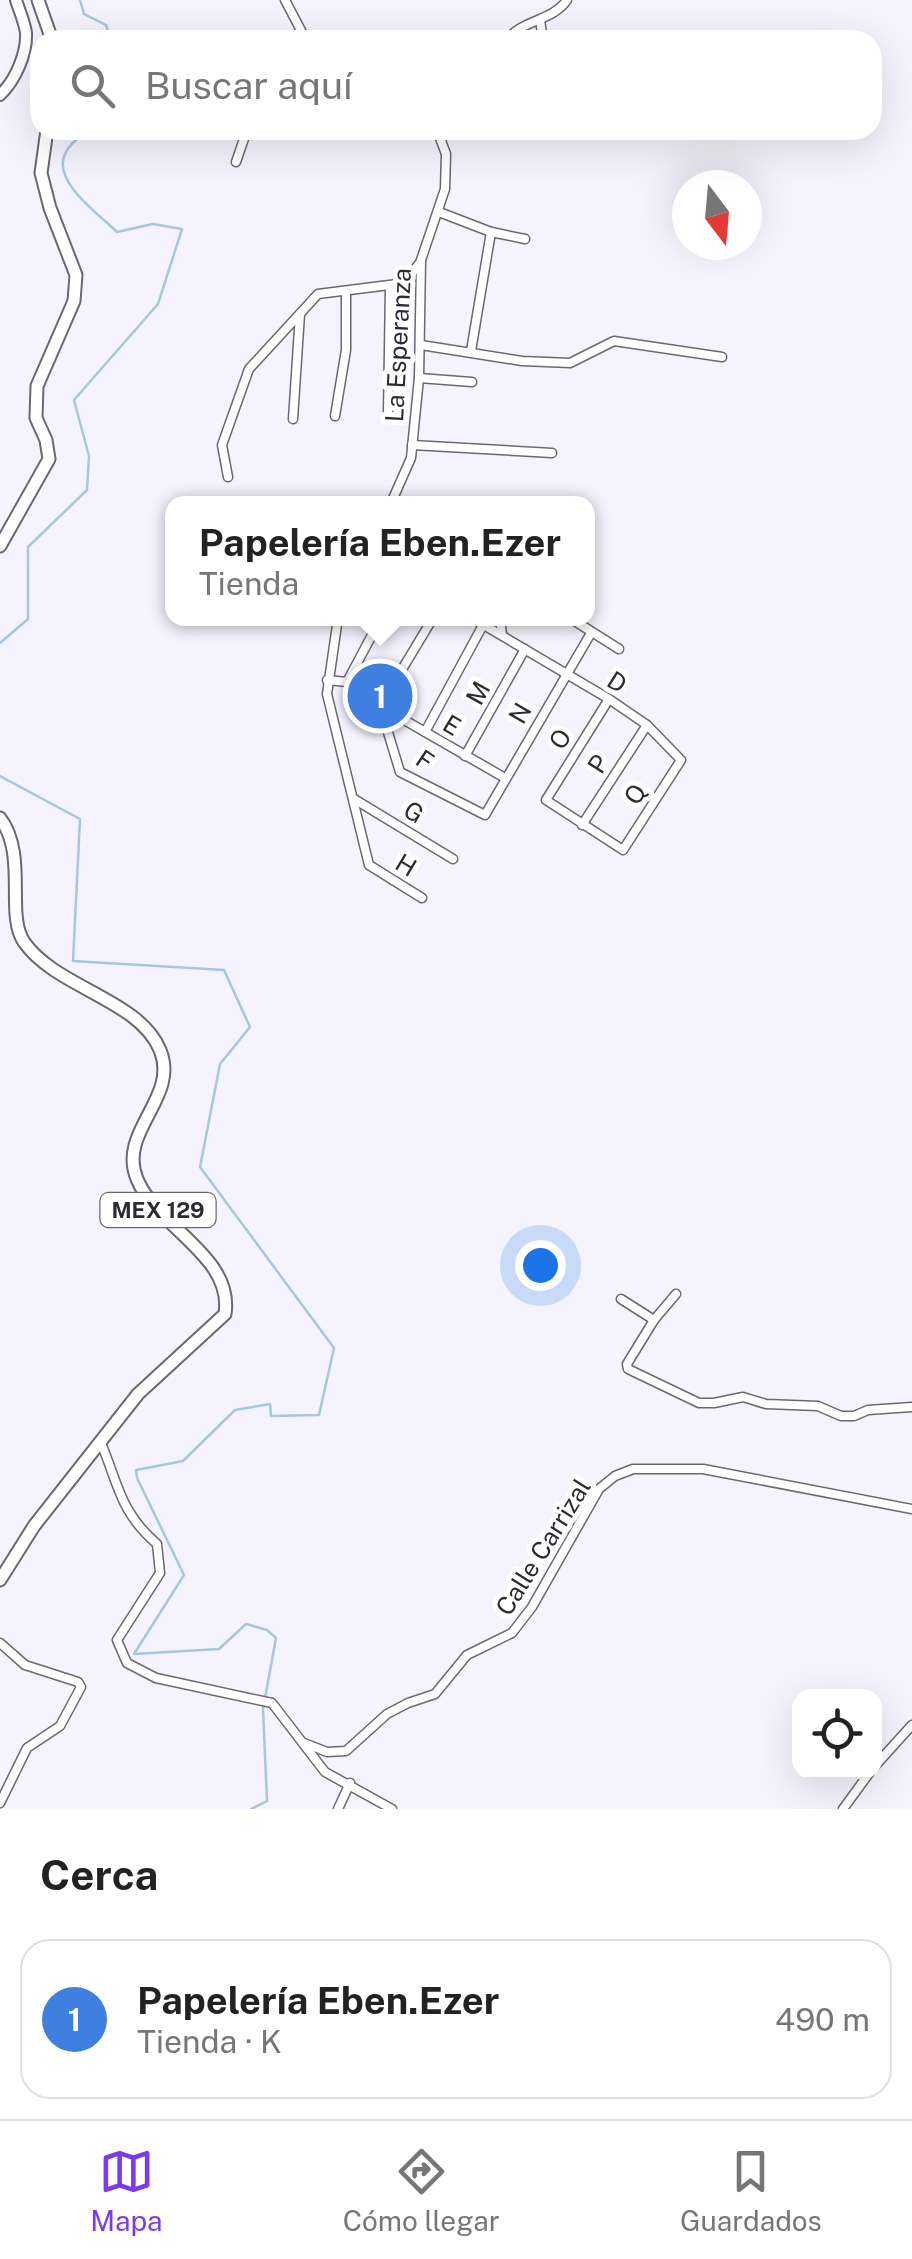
<!DOCTYPE html>
<html lang="es">
<head>
<meta charset="utf-8">
<style>
  :root { --surface:#fff; --page:#f2f2f2; --text:#222; --muted:#767676; --line:#e0e0e0; --accent:#7c3aed }
  body { margin:0; font-family:"Public Sans",sans-serif; background:var(--page); color:var(--text) }
  .controls { position:absolute; right:30px; bottom:30px; display:grid; overflow:hidden; border-radius:20px; box-shadow:0 10px 40px #0002 }
  .controls button { width:90px; height:90px; display:grid; place-items:center; padding:0; border:0; border-bottom:2px solid var(--line); background:var(--surface); color:var(--text); font:50px sans-serif }
  .compass { position:absolute; left:672px; top:170px; width:90px; height:90px; border-radius:50%; background:var(--surface); box-shadow:0 10px 40px #0002; rotate:164deg }
  .you { position:absolute; left:540px; top:1265px; width:35px; height:35px; margin:-25px; border:8px solid #fff; border-radius:50%; background:#1a73e8; box-shadow:0 0 0 15px #1a73e833 }
  .badge { display:grid; place-items:center; width:65px; height:65px; border-radius:50%; background:var(--accent); color:#fff; font-size:32px; font-weight:700 }
  .pin { position:absolute; translate:-50% -50%; border:5px solid #fff; box-shadow:0 2px 10px #0006 }
  .popup { position:absolute; left:165px; top:496px; width:430px; height:130px; box-sizing:border-box; display:grid; place-content:center; border-radius:20px; background:var(--surface); filter:drop-shadow(0 2px 8px #0005); font-size:32px; white-space:nowrap; color:var(--muted) }
  .popup b { font-size:38px; color:var(--text) }
  .popup::after { content:''; position:absolute; left:50%; top:100%; margin-left:-20px; border:20px solid transparent; border-top-color:var(--surface) }
  .list { margin:0; padding:0; list-style:none }
  h2 { display:flex; justify-content:space-between; align-items:center; height:130px; margin:0; padding:0 40px; font-size:42px }
  h2 small { font-size:32px; font-weight:400; color:var(--muted) }
  .list li { display:grid; grid-template-columns:65px 1fr auto; gap:30px; align-items:center; box-sizing:border-box; height:160px; margin:0 20px 20px; padding:0 20px; border:2px solid var(--line); border-radius:30px }
  .list b { display:block; font-size:38px; white-space:nowrap }
  .list p { margin:0; font-size:32px; white-space:nowrap; color:var(--muted) }
  .list em { font-size:32px; font-style:normal; color:var(--muted) }
  .icon { flex:none; width:55px; height:55px; fill:none; stroke:currentColor; stroke-width:2; stroke-linecap:round; stroke-linejoin:round }
  .map { position:relative; flex:none; width:912px; height:1809px; overflow:hidden }
  .search { position:absolute; background:var(--surface); box-shadow:0 10px 40px #0002; left:30px; right:30px; top:30px; height:110px; display:flex; align-items:center; gap:25px; box-sizing:border-box; padding:0 35px; border-radius:30px; color:var(--muted); font-size:38px }
  .sheet { height:310px; background:var(--surface) }
  nav { display:flex; justify-content:space-around; align-items:center; box-sizing:border-box; height:140px; border-top:2px solid var(--line); background:var(--surface); font-size:28px; color:var(--muted) }
  nav a { display:grid; justify-items:center; gap:5px }
  nav .on { color:var(--accent) }
  .map>svg:first-child { display:block }
  .lines { fill:none; stroke-linecap:round; stroke-linejoin:round }
  .stream { stroke:#a5c8de; stroke-width:2.5 }
  .street-casing { stroke:#6b6775; stroke-width:11 }
  .secondary-casing { stroke:#6b6775; stroke-width:14 }
  .primary-casing { stroke:#6b6775; stroke-width:15 }
  .street { stroke:#fff; stroke-width:8 }
  .secondary { stroke:#fff; stroke-width:10 }
  .primary { stroke:#fff; stroke-width:11 }
  .labels { text-anchor:middle; stroke-width:10; stroke-linejoin:round; paint-order:stroke }
  .shield { fill:#fff; stroke:#6b6b6f; stroke-width:2.5 }
  .shield-label { font-size:22px; font-weight:bold; fill:#2c2b31 }
  .street-label { font-size:25px; fill:#2c2b31; stroke:#fff }
</style>
</head>
<body>
<div class="map">
<svg width="912" height="1809" viewBox="0 0 912 1809">
  <rect width="100%" height="100%" fill="#f5f3fd"/>
  <g class="lines">
    <!-- stream -->
    <g class="stream">
      <path d="M80,0L84,14L106,25L110,37L124,36L123,40"/>
      <path d="M0,643L28,619V547L87,490L89,456L74,400L158,304L182,229L153,224L117,232C99,214 52,182 65,154C69,144 80,137 88,130"/>
      <path d="M0,776L80,819L73,961L224,970L250,1027L220,1064L200,1167L334,1348L319,1415L271,1416L270,1404L235,1410L183,1461L136,1470L137,1478L184,1575L134,1654L219,1649L246,1624L267,1630L276,1638L263,1709L267,1801L251,1809"/>
    </g>
    <!-- street casing -->
    <g class="street-casing">
      <g id="street">
        <path d="M285,0L306,40"/>
        <path d="M540,20L543,40"/>
        <path d="M507,40C521,20 553,21 567,0"/>
        <path d="M236,162L247,130"/>
        <path d="M439,212L491,232L525,239"/>
        <path d="M421,345L522,361L570,363L614,341L722,357"/>
        <path d="M471,351L491,232"/>
        <path d="M419,378L472,382"/>
        <path d="M388,413L390,286"/>
        <path d="M335,416L346,350V291"/>
        <path d="M293,419L300,314"/>
        <path d="M412,445L552,453"/>
        <path d="M228,477L222,445L249,369L318,294L405,283L421,261"/>
        <path d="M391,503L411,458L419,378L421,260L445,189L446,154L437,130"/>
        <path d="M338,618L327,694L369,865L422,898"/>
        <path d="M433,618L380,706L400,772L485,815L591,633"/>
        <path d="M472,618L609,699L647,725L681,760L623,850L546,800L609,699"/>
        <path d="M500,618L502,635"/>
        <path d="M570,618L619,649"/>
        <path d="M327,680L347,682L380,706L505,778"/>
        <path d="M347,682L381,618"/>
        <path d="M425,732L483,625"/>
        <path d="M465,756L525,649"/>
        <path d="M354,799L453,859"/>
        <path d="M582,825L647,725"/>
        <path d="M676,1294L654,1320L627,1364L628,1369L699,1403H714L743,1397L766,1404L818,1406L841,1416H854L868,1410L912,1407"/>
        <path d="M621,1299L654,1320"/>
        <path d="M101,1443C119,1486 120,1512 157,1544L160,1573L117,1640L127,1663L156,1678L272,1703L325,1772L392,1809"/>
        <path d="M0,1643L25,1665L78,1682L81,1687L60,1726L27,1748L0,1803"/>
        <path d="M304,1743L327,1752L346,1751L387,1714L408,1703L435,1694L467,1655L512,1633L532,1607L599,1489L615,1476L633,1469H703L912,1509"/>
        <path d="M874,1767L912,1725"/>
        <path d="M338,1809L350,1783"/>
        <path d="M843,1809L870,1772"/>
      </g>
    </g>
    <!-- secondary casing -->
    <g class="secondary-casing">
      <path id="secondary" d="M0,95C15,81 27,54 26,33C25,23 19,10 16,0"/>
    </g>
    <!-- primary casing -->
    <g class="primary-casing">
      <g id="primary">
        <path d="M38,0L52,40"/>
        <path d="M0,546L49,459L46,440L36,418L37,386L74,301L76,275L50,208L41,173L47,130"/>
        <path d="M0,818C28,855 5,914 24,942C56,988 139,999 160,1050C180,1098 117,1131 137,1179C157,1228 234,1256 225,1314L138,1394L34,1526L0,1580"/>
      </g>
    </g>
    <!-- street -->
    <use href="#street" class="street"/>
    <!-- secondary -->
    <use href="#secondary" class="secondary"/>
    <!-- primary -->
    <use href="#primary" class="primary"/>
  </g>
  <g class="labels">
    <!-- shield labels -->
    <rect class="shield" x="100.5" y="1193" width="115" height="34" rx="8"/>
    <g class="shield-label">
      <text x="158" y="1218">MEX 129</text>
    </g>
    <!-- street labels -->
    <g class="street-label">
      <text transform="translate(398 345) rotate(-87)" y="9">La Esperanza</text>
      <text transform="translate(617 682) rotate(32)" y="9">D</text>
      <text transform="translate(478 693) rotate(-61)" y="9">M</text>
      <text transform="translate(520 713) rotate(-60)" y="9">N</text>
      <text transform="translate(452 725) rotate(31)" y="9">E</text>
      <text transform="translate(560 739) rotate(-58)" y="9">O</text>
      <text transform="translate(425 760) rotate(34)" y="9">F</text>
      <text transform="translate(598 764) rotate(-57)" y="9">P</text>
      <text transform="translate(635 794) rotate(-57)" y="9">Q</text>
      <text transform="translate(414 812) rotate(31)" y="9">G</text>
      <text transform="translate(406 865) rotate(31)" y="9">H</text>
      <text transform="translate(543 1547) rotate(-58)" y="9">Calle Carrizal</text>
    </g>
  </g>
</svg>
<div class="controls">
<button><svg class="icon" aria-label="locate" viewBox="0 0 24 24"><circle cx="12" cy="12" r="6"/><path d="M12 2v4M12 18v4M2 12h4M18 12h4"/></svg></button>
</div>
<svg class="compass" viewBox="-18 -18 36 36"><path d="M0-13l5 13h-10z" fill="#e53935"/><path d="M0 13l5-13h-10z" fill="#767676"/></svg>
<div class="you"></div>
<div class="pin badge" style="left:380px;top:696px;background:#3f7fe0">1</div>
<div class="popup"><b>Papelería Eben.Ezer</b>Tienda</div>
<div class="search"><svg class="icon" aria-label="search" viewBox="0 0 24 24"><circle cx="10" cy="10" r="6"/><path d="M15 15l6 6"/></svg>Buscar aquí</div>
</div>
<section class="sheet">
<h2>Cerca<small></small></h2>
<ul class="list">
<li><span class="badge" style="background:#3f7fe0">1</span><div><b>Papelería Eben.Ezer</b><p>Tienda · K</p></div><em>490 m</em></li>
</ul>
</section>
<nav>
<a class="on"><svg class="icon" aria-label="map" viewBox="0 0 24 24"><path d="M3 6l6-2 6 2 6-2v14l-6 2-6-2-6 2zM9 4v14M15 6v14"/></svg>Mapa</a>
<a><svg class="icon" aria-label="directions" viewBox="0 0 24 24"><path d="M12 3l9 9-9 9-9-9zM9 14v-3h6M13 9l2 2-2 2"/></svg>Cómo llegar</a>
<a><svg class="icon" aria-label="saved" viewBox="0 0 24 24"><path d="M7 4h10v16l-5-4-5 4z"/></svg>Guardados</a>
</nav>
</body>
</html>
